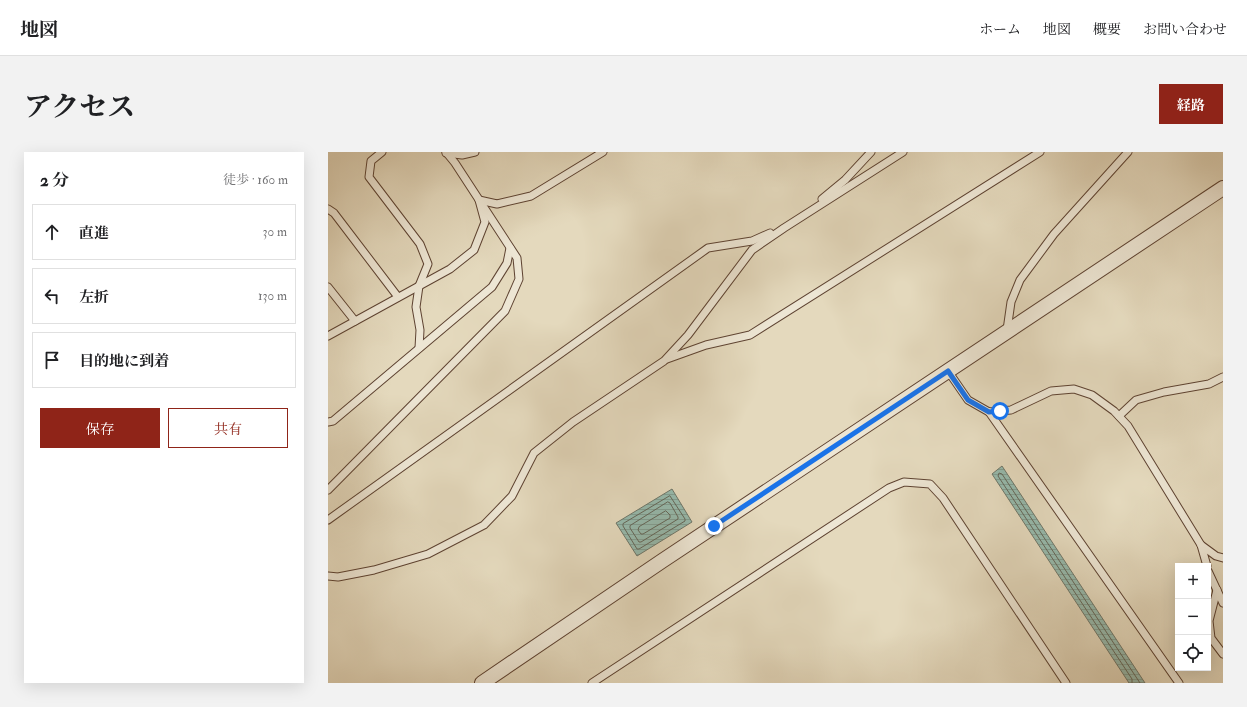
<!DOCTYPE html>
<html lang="ja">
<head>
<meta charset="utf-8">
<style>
  :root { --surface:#fff; --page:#f2f2f2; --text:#202124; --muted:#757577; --line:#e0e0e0; --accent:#8f2418 }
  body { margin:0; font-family:"IM FELL Double Pica","Noto Serif JP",serif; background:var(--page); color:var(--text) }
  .controls { position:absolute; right:12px; bottom:12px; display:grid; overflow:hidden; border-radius:0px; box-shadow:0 4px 16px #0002 }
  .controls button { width:36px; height:36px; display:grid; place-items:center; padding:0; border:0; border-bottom:1px solid var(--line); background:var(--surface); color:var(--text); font:20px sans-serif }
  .stop { position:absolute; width:12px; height:12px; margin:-9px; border:3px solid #1a73e8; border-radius:50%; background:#fff }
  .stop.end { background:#1a73e8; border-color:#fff; box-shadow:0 1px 4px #0008 }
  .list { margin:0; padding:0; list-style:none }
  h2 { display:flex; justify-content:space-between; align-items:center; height:52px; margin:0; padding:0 16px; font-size:17px }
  h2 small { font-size:13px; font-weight:400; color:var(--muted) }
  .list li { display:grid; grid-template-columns:26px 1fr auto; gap:12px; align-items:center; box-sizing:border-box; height:56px; margin:0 8px 8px; padding:0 8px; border:1px solid var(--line); border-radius:0px }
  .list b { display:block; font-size:15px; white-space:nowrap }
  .list em { font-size:13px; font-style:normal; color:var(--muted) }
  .actions { display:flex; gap:8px; padding:12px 16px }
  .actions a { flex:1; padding:9px 0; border:1px solid var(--accent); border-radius:0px; text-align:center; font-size:14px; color:var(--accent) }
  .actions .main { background:var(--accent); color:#fff }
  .icon { flex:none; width:22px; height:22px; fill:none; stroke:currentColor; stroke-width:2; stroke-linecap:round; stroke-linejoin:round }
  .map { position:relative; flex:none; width:895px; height:531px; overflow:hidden; border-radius:0px }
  header { display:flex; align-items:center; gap:24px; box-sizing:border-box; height:56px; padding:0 20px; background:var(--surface); border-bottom:1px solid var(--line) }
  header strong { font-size:19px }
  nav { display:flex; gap:22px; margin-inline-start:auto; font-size:14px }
  .intro { display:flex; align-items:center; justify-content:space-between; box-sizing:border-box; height:96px; padding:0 24px }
  h1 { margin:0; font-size:28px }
  .button { padding:10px 18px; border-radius:0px; background:var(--accent); color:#fff; font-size:14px; font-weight:700 }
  main { display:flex; gap:24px; padding:0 24px }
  aside { flex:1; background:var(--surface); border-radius:0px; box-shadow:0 4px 16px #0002 }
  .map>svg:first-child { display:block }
  .water { fill:url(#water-rules); stroke:#6e7669 }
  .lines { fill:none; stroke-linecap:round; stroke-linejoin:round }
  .shore { stroke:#646658; stroke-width:1 }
  .lane-casing { stroke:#5e4332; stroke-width:9 }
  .street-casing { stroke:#5e4332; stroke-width:16 }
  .lane { stroke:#ede6d4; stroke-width:7 }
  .street { stroke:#ede6d4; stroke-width:14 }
  .route { stroke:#1a73e8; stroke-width:5 }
</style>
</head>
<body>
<header>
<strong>地図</strong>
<nav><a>ホーム</a><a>地図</a><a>概要</a><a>お問い合わせ</a></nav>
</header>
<div class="intro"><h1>アクセス</h1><a class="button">経路</a></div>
<main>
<aside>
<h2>2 分<small>徒歩 · 160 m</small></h2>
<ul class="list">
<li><svg class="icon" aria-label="ahead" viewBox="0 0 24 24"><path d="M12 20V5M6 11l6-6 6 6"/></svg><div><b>直進</b></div><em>30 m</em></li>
<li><svg class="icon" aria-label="left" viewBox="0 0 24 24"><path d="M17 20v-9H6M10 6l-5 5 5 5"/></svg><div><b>左折</b></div><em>130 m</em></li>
<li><svg class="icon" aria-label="arrive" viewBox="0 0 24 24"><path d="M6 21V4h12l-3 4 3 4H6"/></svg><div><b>目的地に到着</b></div></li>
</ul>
<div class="actions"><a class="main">保存</a><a>共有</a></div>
</aside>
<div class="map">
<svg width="895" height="531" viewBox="0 0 895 531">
  <defs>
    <pattern id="water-rules" width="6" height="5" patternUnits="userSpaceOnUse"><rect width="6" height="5" fill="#96baad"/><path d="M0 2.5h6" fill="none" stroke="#829f93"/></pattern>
  </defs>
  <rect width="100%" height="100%" fill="#e4d9bd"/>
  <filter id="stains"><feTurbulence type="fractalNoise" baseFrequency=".005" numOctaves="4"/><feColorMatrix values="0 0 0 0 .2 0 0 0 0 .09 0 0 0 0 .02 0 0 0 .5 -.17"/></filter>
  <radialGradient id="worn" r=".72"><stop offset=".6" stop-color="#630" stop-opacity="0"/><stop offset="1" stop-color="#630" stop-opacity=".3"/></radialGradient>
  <!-- water -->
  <g class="water">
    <path d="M674,314L817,531H801L664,322Z"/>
    <path d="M344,337L364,370L309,404L288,371Z"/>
  </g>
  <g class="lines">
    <!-- shore -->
    <g class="shore">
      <path d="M342,344L357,367V369L311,397H309L295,374V372Z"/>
      <path d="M340,350L342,351L350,365V367L313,390H311L302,376V374Z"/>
      <path d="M338,359L342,363V366L315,382H313L310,378L311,375Z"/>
      <path d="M804,531V527L670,324L671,321L674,322L812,531"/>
    </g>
    <!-- lane casing -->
    <g class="lane-casing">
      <g id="lane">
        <path d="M54,0L43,9L41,25L92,92L100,112L91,134L88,155L92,178L91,196"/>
        <path d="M118,1L134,3L147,0"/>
        <path d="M494,47L517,28L543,0"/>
        <path d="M0,57L6,61L70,145"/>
        <path d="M0,135L27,169"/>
        <path d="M679,178L683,150L692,128L726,82L800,0"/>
        <path d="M0,184L122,117L146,98L157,70L151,48L169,52L203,44L275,0"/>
        <path d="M339,207L378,193L422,183L712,0"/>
        <path d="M620,219L640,248L661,260L683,258L723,239L746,237L764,243L786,259L800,274L873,393L879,414"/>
        <path d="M661,260L851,531"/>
        <path d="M791,264L808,248L836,240L881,232L895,225"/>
        <path d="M0,270L5,269L164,135L179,111L182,96"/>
        <path d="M0,338L177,159L191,127L189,106L127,11L118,0"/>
        <path d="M0,368L380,96L424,89L442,81"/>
        <path d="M873,393L888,404L895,406"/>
        <path d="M880,419L895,451"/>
        <path d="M0,424L10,425L46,418L100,402L156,373L184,344L206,301L245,270L336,209L360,183L424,98L456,76L575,0"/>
        <path d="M889,438L881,469L883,486L895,502"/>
        <path d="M264,531L561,336L576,330L602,332L615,346L738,531"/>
      </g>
    </g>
    <!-- street casing -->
    <g class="street-casing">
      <path id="street" d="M154,531L334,409L895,36"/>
    </g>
    <!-- lane -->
    <use href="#lane" class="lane"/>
    <!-- street -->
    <use href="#street" class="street"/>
  </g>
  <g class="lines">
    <!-- route -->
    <path class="route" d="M386,374L620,219L640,248L661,260L672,259"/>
  </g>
  <rect width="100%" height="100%" filter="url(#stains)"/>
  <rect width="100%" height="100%" fill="url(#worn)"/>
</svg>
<div class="controls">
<button>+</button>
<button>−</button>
<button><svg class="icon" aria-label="locate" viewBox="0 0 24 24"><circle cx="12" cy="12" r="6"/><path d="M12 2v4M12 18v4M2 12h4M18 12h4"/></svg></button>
</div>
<div class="stop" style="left:672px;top:259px"></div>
<div class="stop end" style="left:386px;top:374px"></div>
</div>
</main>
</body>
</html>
